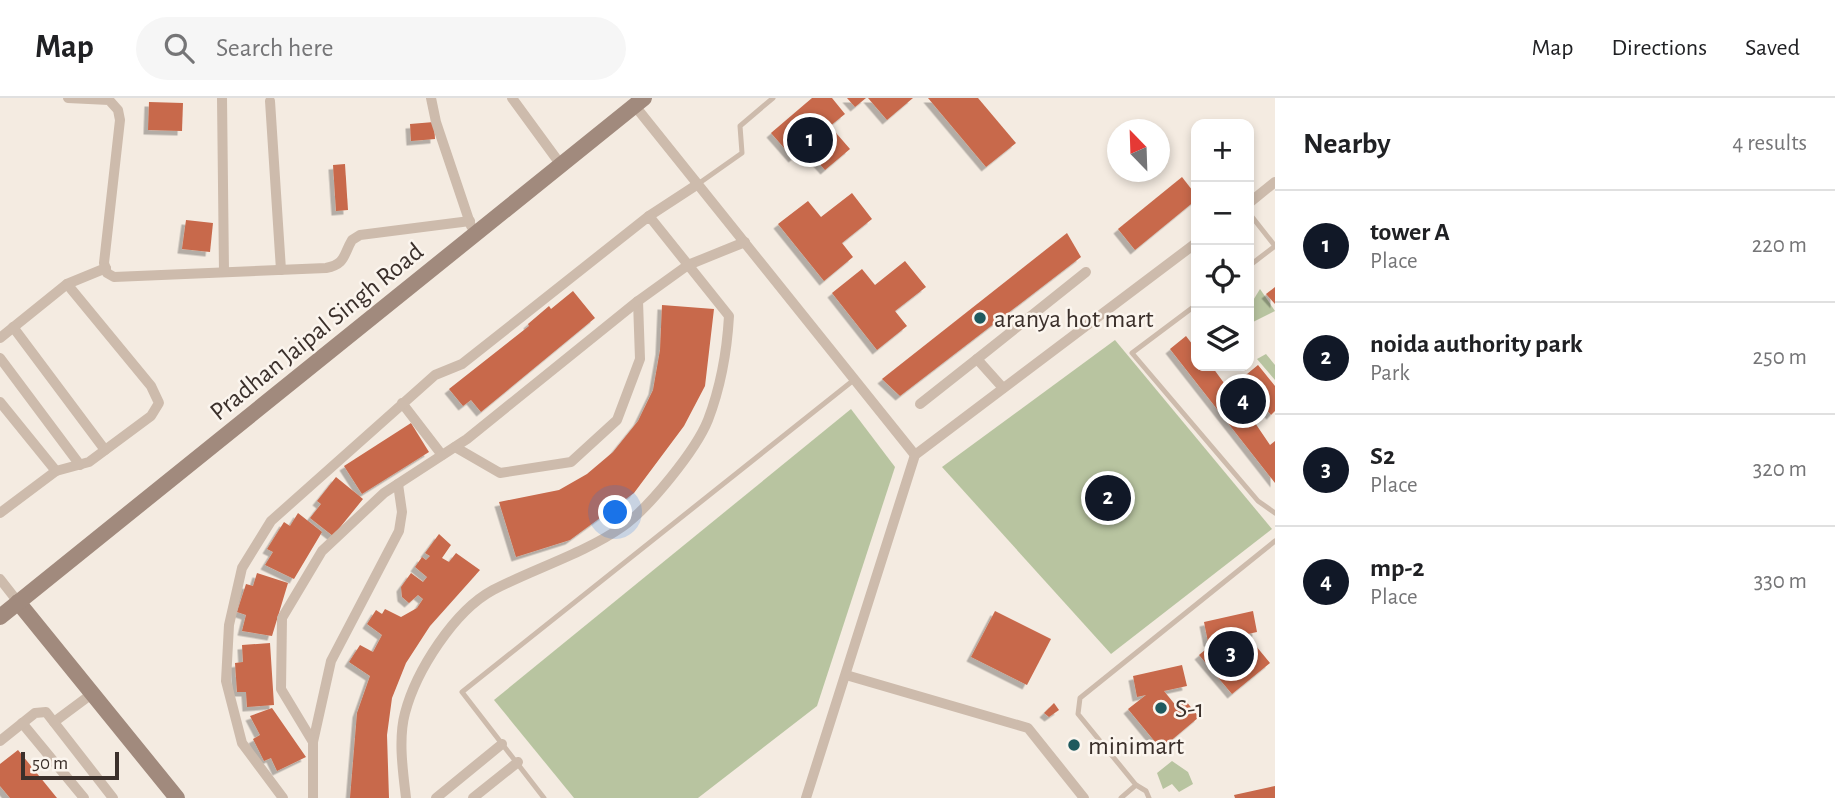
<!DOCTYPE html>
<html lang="en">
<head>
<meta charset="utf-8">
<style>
  :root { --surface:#fff; --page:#f6f6f6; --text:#202124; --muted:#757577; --line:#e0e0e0; --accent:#111827 }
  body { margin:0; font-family:"Alegreya Sans",sans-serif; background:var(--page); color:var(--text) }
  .controls { position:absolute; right:21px; top:21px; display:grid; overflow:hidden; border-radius:14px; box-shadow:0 4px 10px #0003 }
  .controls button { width:63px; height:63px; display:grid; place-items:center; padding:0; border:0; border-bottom:2px solid var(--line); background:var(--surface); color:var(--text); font:35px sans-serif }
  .compass { position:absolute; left:1107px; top:21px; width:63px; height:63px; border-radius:50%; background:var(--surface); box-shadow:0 4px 10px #0003; rotate:337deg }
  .scale { position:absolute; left:21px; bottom:18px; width:98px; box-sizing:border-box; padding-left:7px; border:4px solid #3b302b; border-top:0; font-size:19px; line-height:24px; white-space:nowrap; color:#3b302b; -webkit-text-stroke:5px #fbf5ee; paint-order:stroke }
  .you { position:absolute; left:616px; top:415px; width:24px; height:24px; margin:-18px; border:5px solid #fff; border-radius:50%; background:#1a73e8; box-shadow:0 0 0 10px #1a73e833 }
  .badge { display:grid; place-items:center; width:46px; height:46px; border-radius:50%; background:var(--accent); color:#fff; font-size:23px; font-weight:700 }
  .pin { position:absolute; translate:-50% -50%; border:4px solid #fff; box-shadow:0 2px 7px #0006 }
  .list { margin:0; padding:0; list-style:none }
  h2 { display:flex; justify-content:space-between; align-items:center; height:91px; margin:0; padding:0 28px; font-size:30px }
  h2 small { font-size:23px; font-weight:400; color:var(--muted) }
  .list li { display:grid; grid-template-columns:46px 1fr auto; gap:21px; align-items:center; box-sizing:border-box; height:112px; padding:0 28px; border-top:2px solid var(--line) }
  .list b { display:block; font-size:26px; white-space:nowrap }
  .list p { margin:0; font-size:23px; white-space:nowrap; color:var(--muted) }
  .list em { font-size:23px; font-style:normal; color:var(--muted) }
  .icon { flex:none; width:38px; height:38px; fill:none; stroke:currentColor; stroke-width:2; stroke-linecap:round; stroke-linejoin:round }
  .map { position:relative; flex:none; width:1275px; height:700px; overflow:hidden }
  header { display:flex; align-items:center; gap:42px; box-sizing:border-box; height:98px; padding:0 35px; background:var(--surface); border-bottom:2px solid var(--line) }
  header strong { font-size:33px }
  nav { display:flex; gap:38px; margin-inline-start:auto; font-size:24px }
  .search { width:490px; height:63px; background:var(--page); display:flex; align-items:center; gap:18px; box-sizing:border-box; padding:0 24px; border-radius:38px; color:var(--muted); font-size:26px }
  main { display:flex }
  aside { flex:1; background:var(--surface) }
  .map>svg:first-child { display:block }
  .green { fill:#b8c4a0 }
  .building { fill:#c8694b; filter:url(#shadow) }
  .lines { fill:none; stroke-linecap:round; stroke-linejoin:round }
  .lane { stroke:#cdbbac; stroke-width:5 }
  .street { stroke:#cdbbac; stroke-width:10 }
  .secondary { stroke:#a18a7d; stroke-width:16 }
  .poi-dot { fill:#1f5a5e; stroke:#fbf5ee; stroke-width:2.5 }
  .labels { text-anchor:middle; stroke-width:5; stroke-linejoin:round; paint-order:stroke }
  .poi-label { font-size:26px; fill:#3b302b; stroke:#fbf5ee; text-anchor:start }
  .street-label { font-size:26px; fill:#3b302b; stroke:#fbf5ee }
</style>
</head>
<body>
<header>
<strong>Map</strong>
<div class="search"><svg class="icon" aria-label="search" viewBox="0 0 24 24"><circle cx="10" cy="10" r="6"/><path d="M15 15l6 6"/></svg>Search here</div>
<nav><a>Map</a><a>Directions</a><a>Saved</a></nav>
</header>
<main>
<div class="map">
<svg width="1275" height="700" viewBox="0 0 1275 700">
  <defs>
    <filter id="shadow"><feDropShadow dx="-4.5" dy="4.5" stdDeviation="0" flood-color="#0004"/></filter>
  </defs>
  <rect width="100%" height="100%" fill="#f4ebe1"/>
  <!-- green -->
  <g class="green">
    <path d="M1260,191L1275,213L1253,224L1249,209Z"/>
    <path d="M1115,242L1272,431L1111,556L942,369Z"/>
    <path d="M1266,256L1275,267V282L1257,261Z"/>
    <path d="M851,311L895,369L817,608L698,700H574L494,602Z"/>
    <path d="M1172,663L1188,674L1193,686L1179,694L1172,686L1163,691L1157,675Z"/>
  </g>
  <!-- building -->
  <g class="building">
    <path d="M812,0H832L845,16L830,28L850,51L825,72L805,50L793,60L771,35Z"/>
    <path d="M847,0H866L855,9Z"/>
    <path d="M868,0H913L887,22Z"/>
    <path d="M928,0H978L1016,45L986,69Z"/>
    <path d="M149,4L183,5L182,33L148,32Z"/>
    <path d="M434,24L435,41L411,43L410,26Z"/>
    <path d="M345,66L348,112L336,113L333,67Z"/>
    <path d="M1182,79L1196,97V102L1135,152L1118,131Z"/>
    <path d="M852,95L872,121L842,145L853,159L824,183L778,126L808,103L821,119Z"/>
    <path d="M186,122L213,125L210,154L182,151Z"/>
    <path d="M1067,135L1081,159L900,298L882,281Z"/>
    <path d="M905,163L926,189L895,213L907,228L877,252L832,195L862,171L875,187Z"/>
    <path d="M1275,189V206L1266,196Z"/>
    <path d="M573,193L595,220L481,314L471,302L463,308L449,291L529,228L528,226L549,208L551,211Z"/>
    <path d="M662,207L714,211L705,288L684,328L634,395L570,442L516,459L499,404L559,392L587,376L613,354L638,323L653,292L660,252Z"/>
    <path d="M1186,238L1196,251V268H1215L1213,270L1235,300L1243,294L1248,300L1253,296L1241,281L1258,267L1275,288V313L1271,317L1262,306L1249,316L1270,347L1275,343V385L1170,251Z"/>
    <path d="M411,325L429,354L362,396L344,368Z"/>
    <path d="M336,379L363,401L333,438L310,420L321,406L317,403Z"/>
    <path d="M298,415L322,434L294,481L265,467L273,454L267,451L284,424L290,428Z"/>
    <path d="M439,436L451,447L442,460L449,464L456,455L480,472L430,528L406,565L392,600L387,637L389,700H350L357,615L370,578L349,564L360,547L373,554L382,537L367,526L376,512L382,516L385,511L401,519L417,510L423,501L418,497L409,505L402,499L401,489L411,475L423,484L427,479L415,469L422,459L426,462L430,458L425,455Z"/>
    <path d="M257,475L288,485L272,538L242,533L246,517L237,514L246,486L253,488Z"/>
    <path d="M995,513L1051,541L1027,587L971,559Z"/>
    <path d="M1253,513L1257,534L1234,539L1247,555L1256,548L1270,565L1232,596L1199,557L1216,543L1208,544L1204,524Z"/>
    <path d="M270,545L274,607L247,609L246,594H237L235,565L243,564L242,547Z"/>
    <path d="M1182,567L1187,588L1164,593L1177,609L1185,602L1199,619L1161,651L1128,611L1146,597L1137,599L1133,578Z"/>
    <path d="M1054,605L1059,612L1049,619L1044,615Z"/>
    <path d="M272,610L306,659L277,673L271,660L264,663L253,641L260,637L250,618Z"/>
    <path d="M18,652L57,700H10L0,688V666Z"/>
    <path d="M1275,688V700H1235L1234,697Z"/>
  </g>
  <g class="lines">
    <!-- lane -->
    <g class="lane">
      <path d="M698,86L742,55L740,28L773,0"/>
      <path d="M1249,115L1275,148"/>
      <path d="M1249,168L1275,148"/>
      <path d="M1196,207L1132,255L1258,403L1275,415"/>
      <path d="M544,700L462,594L855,281"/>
      <path d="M1121,700L1136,687"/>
      <path d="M1149,700L1146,693L1136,687L1078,616L1080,600L1275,443"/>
    </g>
    <!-- street -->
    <g class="street">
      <path d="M68,0L109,2L118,12L120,22L104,165L107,175L114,179L326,170C346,166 343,157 352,142L360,137L470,123"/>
      <path d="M222,0L224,174"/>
      <path d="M431,0L436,24L471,128"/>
      <path d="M512,0L561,67"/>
      <path d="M270,3L281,172"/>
      <path d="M635,8L915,357"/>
      <path d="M1249,105L1275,84"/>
      <path d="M649,118L698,86"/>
      <path d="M13,229L105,352"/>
      <path d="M0,240L67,186L106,170"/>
      <path d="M0,260L80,367"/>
      <path d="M1003,290L977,261L1086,174"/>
      <path d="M0,304L56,373L0,415"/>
      <path d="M402,305L442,357"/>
      <path d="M920,306L977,261"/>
      <path d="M455,349L500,375L571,364L617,322L640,261L638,203"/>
      <path d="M56,373L89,364L151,318L159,305L151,288L67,186"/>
      <path d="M0,481L18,504"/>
      <path d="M846,577L1028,630L1084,700"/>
      <path d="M54,624L93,595"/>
      <path d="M22,625L84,700"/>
      <path d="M0,643L35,615L46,614L113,700"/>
      <path d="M313,644L331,563L399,433L402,414L398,386"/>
      <path d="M283,700L242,645L226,583L229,527L242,470L271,423L435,277L462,266L649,118L729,218C727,253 721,288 708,322C696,352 649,410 622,429C585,455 533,471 493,492C454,513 416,573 405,615C398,641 403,674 406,700"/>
      <path d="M313,700V644L281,591L282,520L322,453L384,395L467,341L638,203L688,167L745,144"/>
      <path d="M436,700L502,646"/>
      <path d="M473,700L518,664"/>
      <path d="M806,700L915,357L1196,145"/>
    </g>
    <!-- secondary -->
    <g class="secondary">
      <path d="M18,504L177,700"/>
      <path d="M0,519L644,0"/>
    </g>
  </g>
  <!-- markers -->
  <g class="poi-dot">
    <circle cx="980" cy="220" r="7"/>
    <circle cx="1161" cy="610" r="7"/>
    <circle cx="1074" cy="647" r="7"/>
  </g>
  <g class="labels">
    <!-- poi labels -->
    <g class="poi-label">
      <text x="994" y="229">aranya hot mart</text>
      <text x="1175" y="619">S-1</text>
      <text x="1088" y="656">minimart</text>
    </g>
    <!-- street labels -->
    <g class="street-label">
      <text transform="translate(316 233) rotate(-39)" y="9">Pradhan Jaipal Singh Road</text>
    </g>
  </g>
</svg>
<div class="controls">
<button>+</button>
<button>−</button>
<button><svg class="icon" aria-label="locate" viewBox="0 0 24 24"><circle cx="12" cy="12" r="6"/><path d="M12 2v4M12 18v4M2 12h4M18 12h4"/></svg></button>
<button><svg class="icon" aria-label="layers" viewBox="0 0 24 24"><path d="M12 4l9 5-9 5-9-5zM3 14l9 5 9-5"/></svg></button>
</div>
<svg class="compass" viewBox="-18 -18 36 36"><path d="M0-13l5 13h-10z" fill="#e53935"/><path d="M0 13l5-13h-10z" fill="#757577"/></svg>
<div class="scale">50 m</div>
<div class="you"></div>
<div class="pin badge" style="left:810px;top:42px">1</div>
<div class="pin badge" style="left:1108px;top:400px">2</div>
<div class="pin badge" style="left:1231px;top:556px">3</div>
<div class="pin badge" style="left:1243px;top:303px">4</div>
</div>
<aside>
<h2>Nearby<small>4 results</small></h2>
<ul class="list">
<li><span class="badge">1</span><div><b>tower A</b><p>Place</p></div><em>220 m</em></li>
<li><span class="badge">2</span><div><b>noida authority park</b><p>Park</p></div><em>250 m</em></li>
<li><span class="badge">3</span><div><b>S2</b><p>Place</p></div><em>320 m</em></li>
<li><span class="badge">4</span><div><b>mp-2</b><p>Place</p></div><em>330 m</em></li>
</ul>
</aside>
</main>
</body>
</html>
